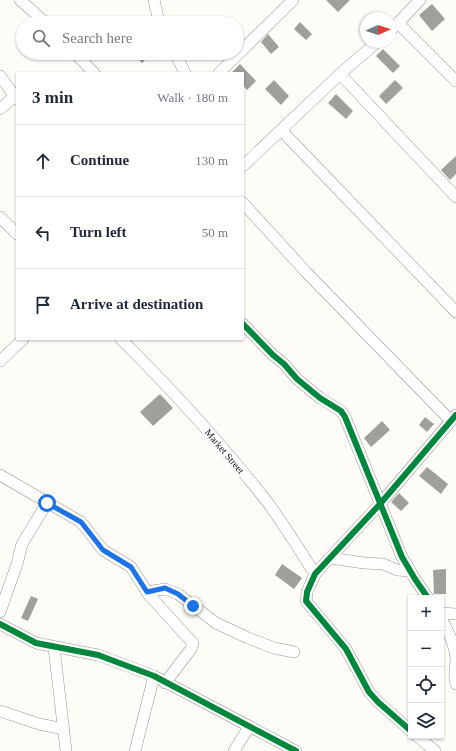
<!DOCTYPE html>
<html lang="en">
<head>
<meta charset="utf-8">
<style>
  :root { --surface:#fff; --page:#f2f2f3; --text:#1f2937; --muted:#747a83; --line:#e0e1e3 }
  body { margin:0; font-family:Georgia,serif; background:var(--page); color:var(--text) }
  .controls { position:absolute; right:12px; bottom:12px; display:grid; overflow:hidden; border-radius:0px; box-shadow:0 1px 3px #0004 }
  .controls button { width:36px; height:36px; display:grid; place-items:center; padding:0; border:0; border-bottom:1px solid var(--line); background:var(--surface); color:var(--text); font:20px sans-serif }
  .compass { position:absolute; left:360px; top:12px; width:36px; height:36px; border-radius:50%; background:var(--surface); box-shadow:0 1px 3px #0004; rotate:87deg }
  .stop { position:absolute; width:12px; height:12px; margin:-9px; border:3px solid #1a73e8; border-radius:50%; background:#fff }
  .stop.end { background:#1a73e8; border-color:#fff; box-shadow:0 1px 4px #0008 }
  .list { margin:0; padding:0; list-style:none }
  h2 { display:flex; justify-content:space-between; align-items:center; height:52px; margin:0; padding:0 16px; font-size:17px }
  h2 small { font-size:13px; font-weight:400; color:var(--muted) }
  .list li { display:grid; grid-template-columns:26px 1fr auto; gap:12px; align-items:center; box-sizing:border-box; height:72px; padding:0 16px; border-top:1px solid var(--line) }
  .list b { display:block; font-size:15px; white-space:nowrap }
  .list em { font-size:13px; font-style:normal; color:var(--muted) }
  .icon { flex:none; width:22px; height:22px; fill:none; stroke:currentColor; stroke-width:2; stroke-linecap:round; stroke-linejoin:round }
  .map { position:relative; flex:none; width:456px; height:751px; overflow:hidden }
  .search { position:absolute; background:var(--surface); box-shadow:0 1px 3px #0004; left:16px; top:16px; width:228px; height:44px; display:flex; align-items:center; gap:10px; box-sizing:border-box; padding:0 14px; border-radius:22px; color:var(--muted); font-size:15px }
  .panel { position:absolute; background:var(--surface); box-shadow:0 1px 3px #0004; left:16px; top:72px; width:228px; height:268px; border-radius:0px }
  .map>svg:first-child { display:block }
  .building { fill:#a19f9c }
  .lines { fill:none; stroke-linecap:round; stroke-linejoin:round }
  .minor-casing { stroke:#979795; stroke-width:12 }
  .minor { stroke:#fffffe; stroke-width:11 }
  .cycleway-casing { stroke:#fff; stroke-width:8 }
  .cycleway { stroke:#00873e; stroke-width:6 }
  .route { stroke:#1a73e8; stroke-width:5 }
  .labels { text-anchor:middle; stroke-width:4; stroke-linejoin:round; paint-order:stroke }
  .street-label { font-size:10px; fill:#111; stroke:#fff }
</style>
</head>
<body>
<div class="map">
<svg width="456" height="751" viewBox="0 0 456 751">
  <rect width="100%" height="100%" fill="#fdfcf7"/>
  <!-- building -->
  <g class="building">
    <path d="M326,0H350L338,12Z"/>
    <path d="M432,4L445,19L432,31L419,15Z"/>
    <path d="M300,22L312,34L306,40L294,29Z"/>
    <path d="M268,34L279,47L271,54L261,42Z"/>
    <path d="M383,49L400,66L393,73L376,56Z"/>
    <path d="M138,53H152L142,63L135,56Z"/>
    <path d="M240,64L256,81L247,90L243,85V73H231Z"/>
    <path d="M274,80L289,96L281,105L265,89Z"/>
    <path d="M395,80L403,88L386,104L379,96Z"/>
    <path d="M336,94L353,111L346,119L328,103Z"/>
    <path d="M456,156V174L450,180L441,170Z"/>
    <path d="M160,394L173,408L153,426L140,412Z"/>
    <path d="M425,417L434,424L427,432L419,425Z"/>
    <path d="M382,421L390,430L371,447L364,438Z"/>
    <path d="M427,467L448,484L441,494L419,476Z"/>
    <path d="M399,493L409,503L401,511L391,502Z"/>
    <path d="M282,564L302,578L294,589L275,575Z"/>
    <path d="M446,569V594H434L433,570Z"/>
    <path d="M31,596L38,599L28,621L21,618Z"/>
  </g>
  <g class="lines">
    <!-- minor casing -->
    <g class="minor-casing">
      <g id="minor">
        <path d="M20,0L46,23"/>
        <path d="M154,0L158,18L161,23"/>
        <path d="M398,23L456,81"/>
        <path d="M390,31L398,23L420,0"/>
        <path d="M75,53L94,73"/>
        <path d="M175,53L185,73"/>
        <path d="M219,73L293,0"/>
        <path d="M340,74L456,197"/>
        <path d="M0,76L17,99"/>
        <path d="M0,109L15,96"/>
        <path d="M281,130L456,312"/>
        <path d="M243,166L340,74L377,42"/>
        <path d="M243,203L306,272L450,420"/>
        <path d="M0,217L17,234"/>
        <path d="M243,324L273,355L284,364L297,379L320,398L341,411L345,417L402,557L415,579L428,598"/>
        <path d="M121,339C173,391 223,445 268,503C285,526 300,551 315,574"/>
        <path d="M0,361L23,339"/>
        <path d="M0,475L81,522L103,550L131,567L149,595L190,640L193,643L191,649L165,683"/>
        <path d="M330,558L364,563L383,564L397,570L410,571"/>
        <path d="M147,592L165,589L178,594L216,623L248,638L274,648L294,652"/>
        <path d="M0,612L17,564L22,544L47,503"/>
        <path d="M441,613L456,614"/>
        <path d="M441,618C448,632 455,643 456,659C456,667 453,676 456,684"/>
        <path d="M0,624L36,643L98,655L154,676L296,751"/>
        <path d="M54,647L66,751"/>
        <path d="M0,711L39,724L64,729"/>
        <path d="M411,731L378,702L369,692L346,649L306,601L307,592L315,574L380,504L456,415"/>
        <path d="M417,736L435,751"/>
        <path d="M135,751L154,676"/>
        <path d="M234,751L249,727"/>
      </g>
    </g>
    <!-- minor -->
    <use href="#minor" class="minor"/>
    <!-- cycleway casing -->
    <g class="cycleway-casing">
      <g id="cycleway">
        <path d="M243,324L273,355L284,364L297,379L320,398L341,411L345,417L402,557L415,579L428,598"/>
        <path d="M0,624L36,643L98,655L154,676L296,751"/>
        <path d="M411,731L378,702L369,692L346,649L306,601L307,592L315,574L380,504L456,415"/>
      </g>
    </g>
    <!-- cycleway -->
    <use href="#cycleway" class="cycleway"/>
  </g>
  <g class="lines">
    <!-- route -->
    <path class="route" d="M47,503L81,522L103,550L131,567L147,592L165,588L178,594L193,606"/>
  </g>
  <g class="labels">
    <!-- street labels -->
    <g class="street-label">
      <text transform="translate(225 451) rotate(50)" y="4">Market Street</text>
    </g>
  </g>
</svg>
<div class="controls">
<button>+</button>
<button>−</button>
<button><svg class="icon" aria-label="locate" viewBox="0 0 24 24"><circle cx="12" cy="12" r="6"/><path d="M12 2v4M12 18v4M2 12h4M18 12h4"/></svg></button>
<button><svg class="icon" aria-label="layers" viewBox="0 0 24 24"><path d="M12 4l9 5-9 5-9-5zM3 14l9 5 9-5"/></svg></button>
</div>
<svg class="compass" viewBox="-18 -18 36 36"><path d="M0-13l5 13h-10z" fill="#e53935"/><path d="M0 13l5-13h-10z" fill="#747a83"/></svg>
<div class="stop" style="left:47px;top:503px"></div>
<div class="stop end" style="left:193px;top:606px"></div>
<div class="search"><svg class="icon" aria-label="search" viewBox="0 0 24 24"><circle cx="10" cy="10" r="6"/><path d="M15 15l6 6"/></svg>Search here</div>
<section class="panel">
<h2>3 min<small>Walk · 180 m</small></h2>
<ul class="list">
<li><svg class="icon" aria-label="ahead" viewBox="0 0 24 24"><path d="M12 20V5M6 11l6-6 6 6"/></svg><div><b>Continue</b></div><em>130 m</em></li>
<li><svg class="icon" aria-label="left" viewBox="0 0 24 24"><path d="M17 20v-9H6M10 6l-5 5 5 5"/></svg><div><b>Turn left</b></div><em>50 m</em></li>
<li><svg class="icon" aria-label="arrive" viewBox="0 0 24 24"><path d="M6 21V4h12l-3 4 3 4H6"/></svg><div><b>Arrive at destination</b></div></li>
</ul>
</section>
</div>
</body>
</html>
